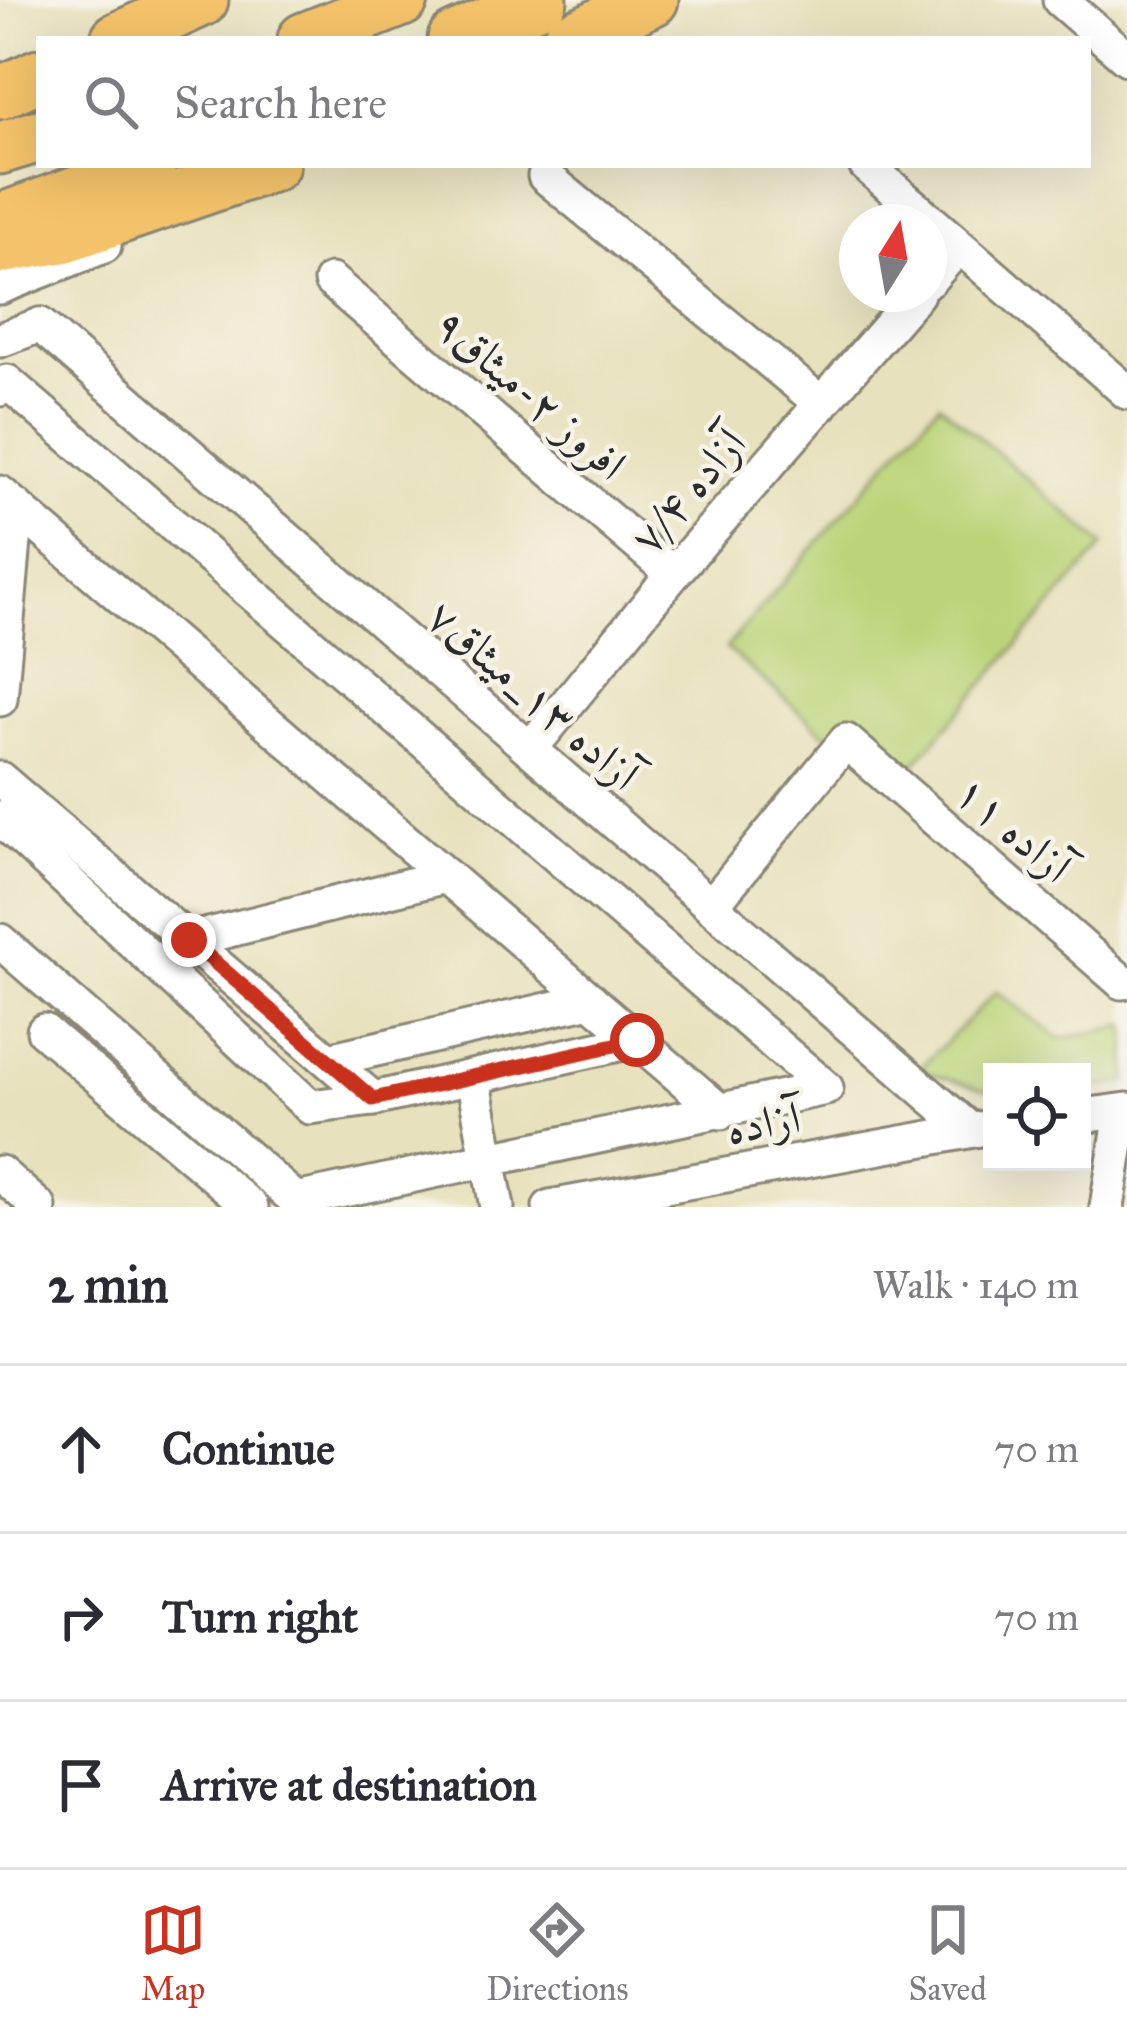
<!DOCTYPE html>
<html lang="en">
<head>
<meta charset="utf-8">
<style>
  :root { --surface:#fff; --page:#f2f2f3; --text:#2b2b33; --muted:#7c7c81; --line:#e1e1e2; --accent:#c8321e }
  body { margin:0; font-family:"IM FELL Great Primer",Amiri,serif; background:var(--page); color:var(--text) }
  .controls { position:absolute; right:36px; bottom:36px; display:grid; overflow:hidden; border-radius:0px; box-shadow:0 12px 48px #0002 }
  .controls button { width:108px; height:108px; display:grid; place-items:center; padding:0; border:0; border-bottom:3px solid var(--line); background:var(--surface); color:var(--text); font:60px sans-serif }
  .compass { position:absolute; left:839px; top:204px; width:108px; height:108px; border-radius:50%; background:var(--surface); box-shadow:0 12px 48px #0002; rotate:11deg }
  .stop { position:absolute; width:36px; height:36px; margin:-27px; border:9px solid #c8321e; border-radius:50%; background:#fff }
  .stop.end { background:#c8321e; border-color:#fff; box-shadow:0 3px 12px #0008 }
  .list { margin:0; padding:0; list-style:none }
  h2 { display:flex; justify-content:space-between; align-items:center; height:156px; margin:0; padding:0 48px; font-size:51px }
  h2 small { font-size:39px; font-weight:400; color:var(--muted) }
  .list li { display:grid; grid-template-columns:78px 1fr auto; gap:36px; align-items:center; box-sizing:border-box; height:168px; padding:0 48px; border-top:3px solid var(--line) }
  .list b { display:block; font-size:45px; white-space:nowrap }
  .list em { font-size:39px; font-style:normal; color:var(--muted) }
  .icon { flex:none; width:66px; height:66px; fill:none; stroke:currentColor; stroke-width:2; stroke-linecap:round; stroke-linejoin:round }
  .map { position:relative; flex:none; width:1127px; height:1207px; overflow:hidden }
  .search { position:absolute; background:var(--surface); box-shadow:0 12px 48px #0002; left:36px; right:36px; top:36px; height:132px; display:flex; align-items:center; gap:30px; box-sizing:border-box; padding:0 42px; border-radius:0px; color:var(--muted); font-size:45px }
  .sheet { height:660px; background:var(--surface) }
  nav { display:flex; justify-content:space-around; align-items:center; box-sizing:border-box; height:168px; border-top:3px solid var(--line); background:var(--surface); font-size:33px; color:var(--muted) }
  nav a { display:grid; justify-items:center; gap:6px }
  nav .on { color:var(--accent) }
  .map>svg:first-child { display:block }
  .green { fill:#bcd479; stroke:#748052; stroke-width:3 }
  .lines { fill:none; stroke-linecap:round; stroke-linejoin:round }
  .minor-casing { stroke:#8a8674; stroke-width:39 }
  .highway-casing { stroke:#8a8674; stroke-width:57 }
  .minor { stroke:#fff; stroke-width:33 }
  .highway { stroke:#f3c26a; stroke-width:51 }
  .route { stroke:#c8321e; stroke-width:15 }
  .labels { text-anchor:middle; stroke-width:9; stroke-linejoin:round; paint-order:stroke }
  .street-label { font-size:45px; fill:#2b2b2b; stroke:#f7f3e8 }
</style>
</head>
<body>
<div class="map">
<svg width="1127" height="1207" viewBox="0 0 1127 1207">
  <rect width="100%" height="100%" fill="#f7f3e8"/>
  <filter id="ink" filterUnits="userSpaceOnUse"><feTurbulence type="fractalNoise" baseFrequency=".00833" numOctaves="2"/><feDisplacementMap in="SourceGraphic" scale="24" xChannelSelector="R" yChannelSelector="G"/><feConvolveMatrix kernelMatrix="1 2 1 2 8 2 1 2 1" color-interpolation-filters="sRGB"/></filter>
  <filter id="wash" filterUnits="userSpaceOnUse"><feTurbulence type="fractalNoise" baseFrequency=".004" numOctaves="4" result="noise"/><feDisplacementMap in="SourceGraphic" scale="48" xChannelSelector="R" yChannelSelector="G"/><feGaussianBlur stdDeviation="2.7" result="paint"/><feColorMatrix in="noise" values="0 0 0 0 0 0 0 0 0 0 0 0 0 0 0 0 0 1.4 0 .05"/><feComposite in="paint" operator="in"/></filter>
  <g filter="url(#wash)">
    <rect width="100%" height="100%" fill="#e8e1bd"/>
    <!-- green -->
    <g class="green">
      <path d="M939,403L1104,545L905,775L847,724L832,740L726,648Z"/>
      <path d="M996,992L1061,1039L1127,1025V1082L1082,1090V1072H992V1092L918,1070Z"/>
    </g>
  </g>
  <g filter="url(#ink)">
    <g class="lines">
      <!-- minor casing -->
      <g class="minor-casing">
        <g id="minor">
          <path d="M1060,0L1127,58"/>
          <path d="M866,165L1127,392"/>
          <path d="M545,176L822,404"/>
          <path d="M929,280L958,247"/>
          <path d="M331,281L673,574"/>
          <path d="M0,287L104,246"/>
          <path d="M0,340L40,325L970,1130"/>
          <path d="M0,389L7,382L826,1088L296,1200L0,941"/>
          <path d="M0,493L721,1112"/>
          <path d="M0,699L17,507"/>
          <path d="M530,749L673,574L917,294"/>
          <path d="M0,779L373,1099"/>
          <path d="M0,818L310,1107L373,1099L637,1040"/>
          <path d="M711,906L846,741L1122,982"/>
          <path d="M180,951L189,940L446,876"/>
          <path d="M44,1031L251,1207"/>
          <path d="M328,1060L591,1000"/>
          <path d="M473,1077L497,1207"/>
          <path d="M1082,1116L1127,1110"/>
          <path d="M0,1173L39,1207"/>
          <path d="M550,1207L985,1128"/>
          <path d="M1107,1207L1122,1112"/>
        </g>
      </g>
      <!-- highway casing -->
      <g class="highway-casing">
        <g id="highway">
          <path d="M117,39L202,0"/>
          <path d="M304,39L402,0"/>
          <path d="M454,39L541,0"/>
          <path d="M569,39L652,0"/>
          <path d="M0,93L39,75"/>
          <path d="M0,148L39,136"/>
          <path d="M0,220L150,165"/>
          <path d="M0,248L63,237L273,165"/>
        </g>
      </g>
      <!-- minor -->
      <use href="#minor" class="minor"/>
      <!-- highway -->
      <use href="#highway" class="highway"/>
    </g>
  </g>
  <g class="lines" filter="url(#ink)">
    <!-- route -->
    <path class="route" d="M189,940L373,1099L637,1040"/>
  </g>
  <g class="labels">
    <!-- street labels -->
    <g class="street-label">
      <text transform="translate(531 393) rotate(41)" y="16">افروز ۲-میثاق۹</text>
      <text transform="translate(687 490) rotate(-49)" y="16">آزاده ۷/۴</text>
      <text transform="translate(534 694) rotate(41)" y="16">آزاده ۱۳_میثاق۷</text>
      <text transform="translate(1014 828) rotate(41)" y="16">آزاده ۱۱</text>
      <text transform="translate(763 1122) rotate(-10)" y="16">آزاده</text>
    </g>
  </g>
</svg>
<div class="controls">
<button><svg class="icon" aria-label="locate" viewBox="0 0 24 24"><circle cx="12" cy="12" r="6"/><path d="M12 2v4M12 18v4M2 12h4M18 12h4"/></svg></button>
</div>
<svg class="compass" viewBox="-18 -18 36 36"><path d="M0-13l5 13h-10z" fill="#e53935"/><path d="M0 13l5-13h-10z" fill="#7c7c81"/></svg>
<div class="stop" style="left:637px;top:1040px"></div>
<div class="stop end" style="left:189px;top:940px"></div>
<div class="search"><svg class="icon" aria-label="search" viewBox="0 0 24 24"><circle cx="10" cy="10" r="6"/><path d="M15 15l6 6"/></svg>Search here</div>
</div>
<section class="sheet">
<h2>2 min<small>Walk · 140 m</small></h2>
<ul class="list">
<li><svg class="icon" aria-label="ahead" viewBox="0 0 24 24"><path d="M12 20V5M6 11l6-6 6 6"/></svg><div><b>Continue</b></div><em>70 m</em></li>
<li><svg class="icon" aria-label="right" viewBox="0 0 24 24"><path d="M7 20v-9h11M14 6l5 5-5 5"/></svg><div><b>Turn right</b></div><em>70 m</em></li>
<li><svg class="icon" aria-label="arrive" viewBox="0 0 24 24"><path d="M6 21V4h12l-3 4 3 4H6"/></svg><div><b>Arrive at destination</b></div></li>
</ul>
</section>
<nav>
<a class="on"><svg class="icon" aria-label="map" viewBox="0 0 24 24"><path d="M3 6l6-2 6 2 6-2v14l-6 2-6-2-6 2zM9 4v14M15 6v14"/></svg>Map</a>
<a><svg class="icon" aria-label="directions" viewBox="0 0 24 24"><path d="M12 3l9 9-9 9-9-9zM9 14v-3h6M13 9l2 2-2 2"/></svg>Directions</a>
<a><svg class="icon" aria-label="saved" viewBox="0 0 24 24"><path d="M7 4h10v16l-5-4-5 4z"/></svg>Saved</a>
</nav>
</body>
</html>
